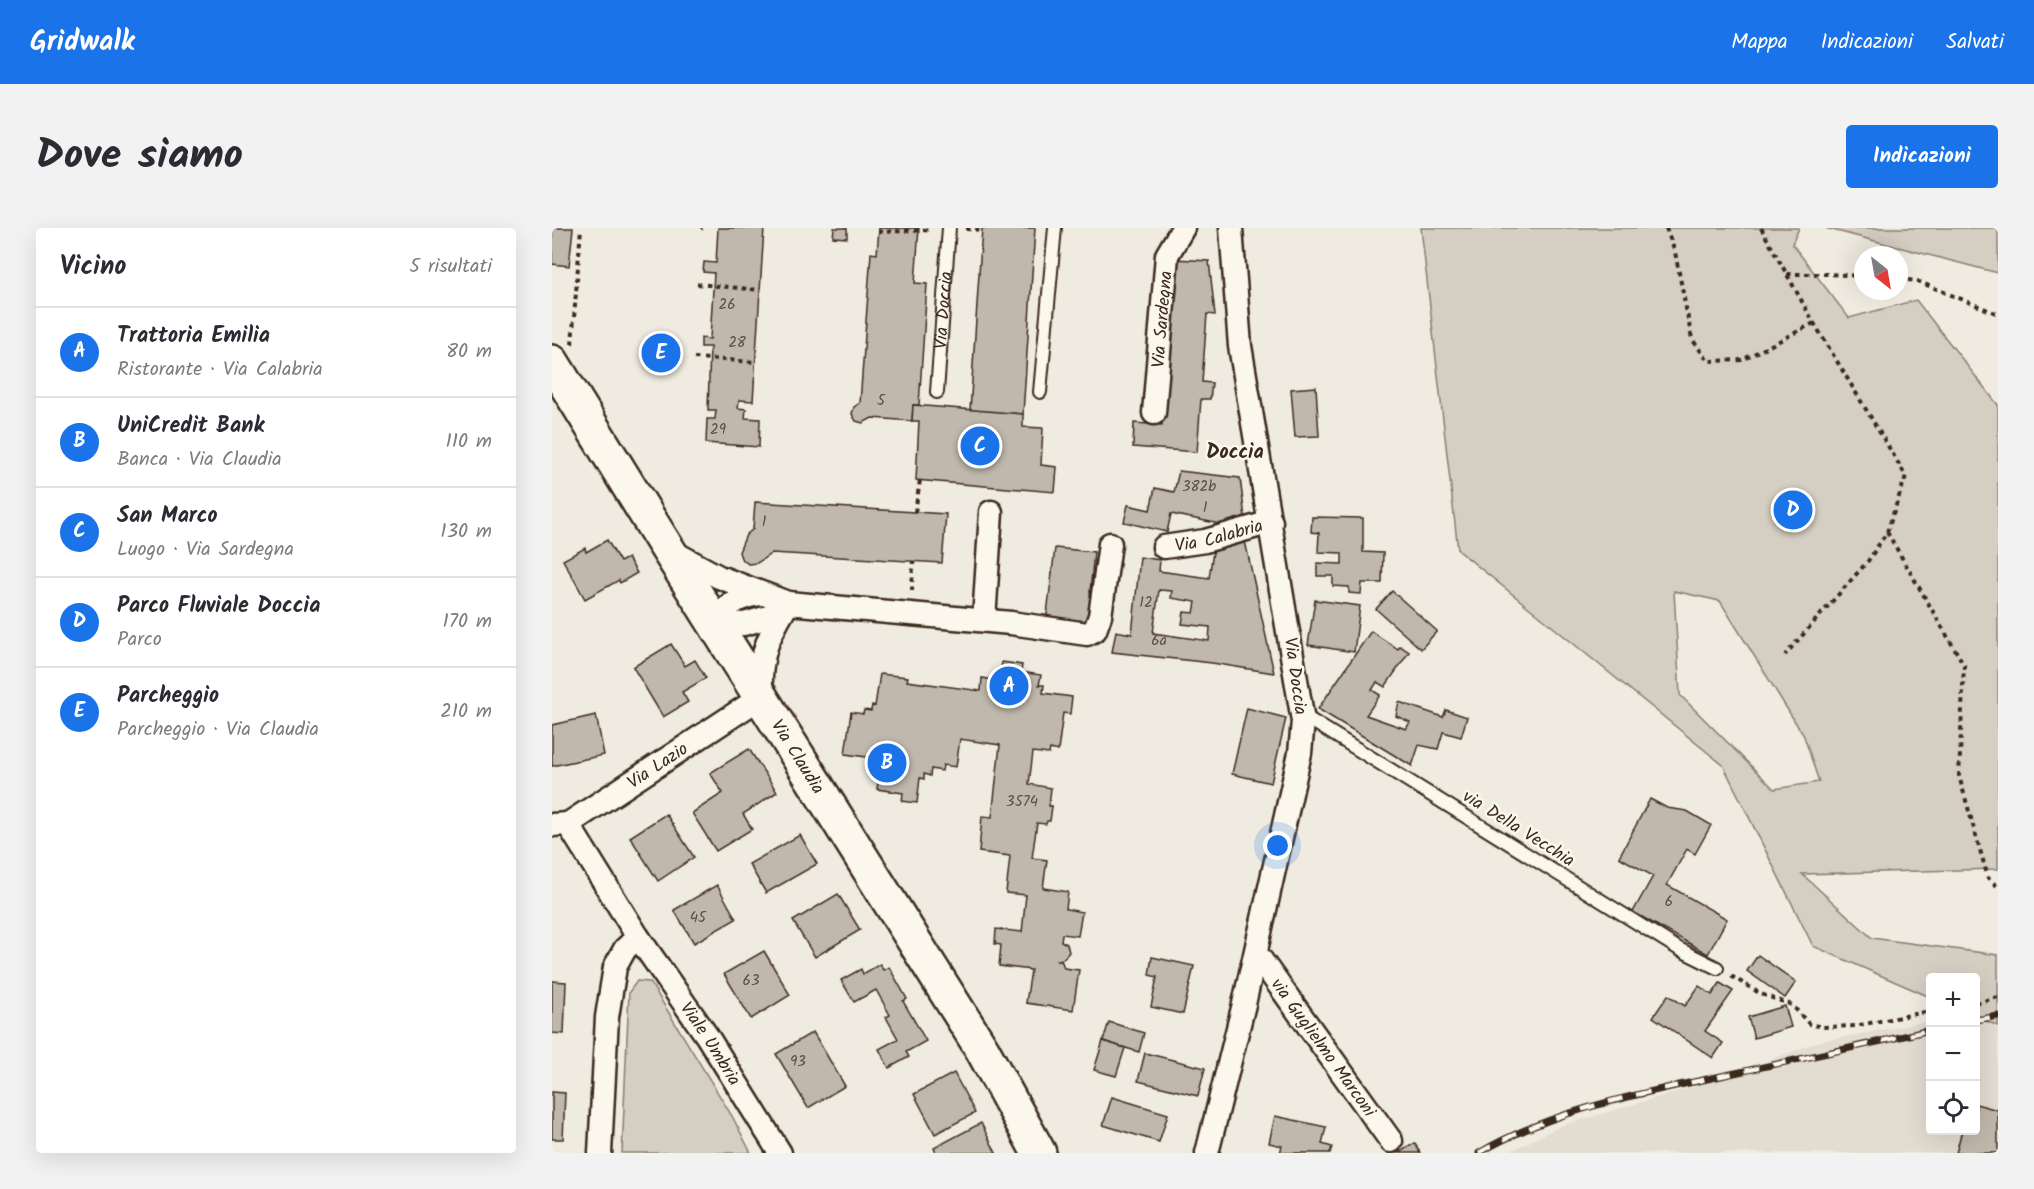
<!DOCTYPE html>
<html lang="it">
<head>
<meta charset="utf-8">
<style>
  :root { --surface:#fff; --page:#f2f2f3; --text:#2b2b33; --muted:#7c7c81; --line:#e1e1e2; --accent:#1a73e8 }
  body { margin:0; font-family:Kalam,sans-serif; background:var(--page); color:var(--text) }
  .controls { position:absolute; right:18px; bottom:18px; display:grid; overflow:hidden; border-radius:6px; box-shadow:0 6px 24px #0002 }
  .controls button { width:54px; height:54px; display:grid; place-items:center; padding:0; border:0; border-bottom:2px solid var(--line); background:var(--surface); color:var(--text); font:30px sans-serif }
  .compass { position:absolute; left:1302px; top:18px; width:54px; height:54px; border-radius:50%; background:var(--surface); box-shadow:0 6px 24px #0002; rotate:149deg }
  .you { position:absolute; left:726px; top:618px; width:21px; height:21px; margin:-15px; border:4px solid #fff; border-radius:50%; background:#1a73e8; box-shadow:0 0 0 9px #1a73e833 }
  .badge { display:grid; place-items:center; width:39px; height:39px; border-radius:50%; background:var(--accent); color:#fff; font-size:20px; font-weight:700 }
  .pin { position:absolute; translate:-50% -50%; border:3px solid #fff; box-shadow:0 2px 6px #0006 }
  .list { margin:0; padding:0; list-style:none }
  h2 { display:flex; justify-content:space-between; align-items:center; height:78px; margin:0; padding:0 24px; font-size:26px }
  h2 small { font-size:20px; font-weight:400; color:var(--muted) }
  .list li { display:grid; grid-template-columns:39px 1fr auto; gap:18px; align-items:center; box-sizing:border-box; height:90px; padding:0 24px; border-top:2px solid var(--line) }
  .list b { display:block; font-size:22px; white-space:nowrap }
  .list p { margin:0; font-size:20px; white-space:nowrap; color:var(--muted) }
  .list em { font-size:20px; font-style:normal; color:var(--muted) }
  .icon { flex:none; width:33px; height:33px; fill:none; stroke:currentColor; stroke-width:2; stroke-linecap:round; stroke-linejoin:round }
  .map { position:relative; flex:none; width:1446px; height:925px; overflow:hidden; border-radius:6px }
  header { display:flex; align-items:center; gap:36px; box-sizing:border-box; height:84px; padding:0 30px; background:var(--accent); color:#fff }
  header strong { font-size:28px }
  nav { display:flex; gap:33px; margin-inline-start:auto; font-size:21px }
  .intro { display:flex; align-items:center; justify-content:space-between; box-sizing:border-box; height:144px; padding:0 36px }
  h1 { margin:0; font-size:42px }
  .button { padding:15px 27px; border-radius:6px; background:var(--accent); color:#fff; font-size:21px; font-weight:700 }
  main { display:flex; gap:36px; padding:0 36px }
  aside { flex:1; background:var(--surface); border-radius:6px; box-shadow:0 6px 24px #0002 }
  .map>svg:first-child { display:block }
  .built { fill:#e2dcd1 }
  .green { fill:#d5cec3; stroke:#887c70; stroke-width:1.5; fill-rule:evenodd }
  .building { fill:#c0b8ad; stroke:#3b2a1e; stroke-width:1.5; fill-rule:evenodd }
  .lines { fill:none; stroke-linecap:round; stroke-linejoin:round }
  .lane-casing { stroke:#3b2a1e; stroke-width:16 }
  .street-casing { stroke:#3b2a1e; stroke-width:27 }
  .primary-casing { stroke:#3b2a1e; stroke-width:38 }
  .path { stroke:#3b2a1e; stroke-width:4; stroke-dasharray:4.5 4.5; stroke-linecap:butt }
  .lane { stroke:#fbf7ec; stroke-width:12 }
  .street { stroke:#fbf7ec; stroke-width:22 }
  .primary { stroke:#fbf7ec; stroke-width:33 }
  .rail-casing { stroke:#3b2a1e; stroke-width:7 }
  .rail { stroke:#fbf7ec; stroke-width:4.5; stroke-dasharray:14; stroke-linecap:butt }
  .labels { text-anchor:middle; stroke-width:5; stroke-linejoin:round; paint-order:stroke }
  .number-label { font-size:15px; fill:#5c4e42 }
  .street-label { font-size:18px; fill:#3b2a1e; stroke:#fbf7ec }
  .neighbourhood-label { font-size:20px; font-weight:bold; fill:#3b2a1e; stroke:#fbf7ec }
</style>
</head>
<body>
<header>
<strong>Gridwalk</strong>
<nav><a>Mappa</a><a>Indicazioni</a><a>Salvati</a></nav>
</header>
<div class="intro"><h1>Dove siamo</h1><a class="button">Indicazioni</a></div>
<main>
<aside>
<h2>Vicino<small>5 risultati</small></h2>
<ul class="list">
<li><span class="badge">A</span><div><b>Trattoria Emilia</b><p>Ristorante · Via Calabria</p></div><em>80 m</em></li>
<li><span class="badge">B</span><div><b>UniCredit Bank</b><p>Banca · Via Claudia</p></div><em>110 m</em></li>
<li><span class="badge">C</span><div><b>San Marco</b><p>Luogo · Via Sardegna</p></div><em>130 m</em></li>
<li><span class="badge">D</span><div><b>Parco Fluviale Doccia</b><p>Parco</p></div><em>170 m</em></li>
<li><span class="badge">E</span><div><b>Parcheggio</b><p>Parcheggio · Via Claudia</p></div><em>210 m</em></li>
</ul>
</aside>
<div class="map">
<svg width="1446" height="925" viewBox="0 0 1446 925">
  <rect width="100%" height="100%" fill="#f0ebe0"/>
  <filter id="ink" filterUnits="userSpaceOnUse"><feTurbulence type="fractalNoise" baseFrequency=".0167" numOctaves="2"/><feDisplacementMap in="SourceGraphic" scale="12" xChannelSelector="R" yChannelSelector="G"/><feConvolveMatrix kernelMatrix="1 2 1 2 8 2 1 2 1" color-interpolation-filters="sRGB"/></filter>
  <g filter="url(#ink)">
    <!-- built -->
    <path class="built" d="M1446,780V925H955L1008,898L1172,850L1265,814L1378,793V902H1424V784Z"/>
    <!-- green -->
    <g class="green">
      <path d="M869,0H1247L1240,16L1297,90L1364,72L1446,177V641L1250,646L1320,710L1446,727V798L1424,789V750H1378V769L1261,718L1171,537L906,322ZM1122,363L1168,373L1252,508L1267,554L1222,561L1128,467Z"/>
      <path d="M1273,0H1446V45Z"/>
      <path d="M85,753L98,754L180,888L199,925H70L77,764Z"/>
    </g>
    <!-- building -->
    <g class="building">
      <path d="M0,0H21L17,38L0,36Z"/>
      <path d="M166,0H212L201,173L187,172L186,180L194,181L193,190L208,191L207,219L154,215L155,191H163L164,182H156L158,119H149V110L158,111L162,45L151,44L152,34L164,35Z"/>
      <path d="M282,0H295V10L281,9Z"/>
      <path d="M327,0H367L363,55L375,56L367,177H361L360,193L320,190L311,195L304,193L300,186L302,179L308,175L319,25L325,26Z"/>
      <path d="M430,0H483L471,186L418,183Z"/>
      <path d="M623,31L657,33L663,87L655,86L650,154L660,155L658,171H649L645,224L581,219L582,195L610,197Z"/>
      <path d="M764,159L767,208L743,209L739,161Z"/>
      <path d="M361,177L471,186V199L491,200L489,237L505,239L503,264L364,252L367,193H360Z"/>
      <path d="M627,243L688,250L693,290L673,297L619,286L615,304L572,294L576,277L598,282L603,260L622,264Z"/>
      <path d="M203,274L394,286L390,335L220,325L205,335L196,336L189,330L187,324L194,307L201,301Z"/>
      <path d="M760,289L811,290V324L831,325L830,355H810L809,366L797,365V359L781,358V348H765V335L790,336V325L766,324L767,305L759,304Z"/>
      <path d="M55,312L68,334L76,330L85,345L68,355L67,352L33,371L11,332L33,320L34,324Z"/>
      <path d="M693,313L722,445L660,435L560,424L564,403L580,406L588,329L608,332L607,343L657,350L662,317ZM607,362L620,363L619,370L644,374L642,385L632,384L630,396L658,399L657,413L601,405Z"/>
      <path d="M503,320L542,324L538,364H542L538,399L494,394Z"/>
      <path d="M840,363L885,403L869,421L824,381Z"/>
      <path d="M763,372L808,378L802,424L756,417Z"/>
      <path d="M819,403L846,421L848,418L857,424L833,459L825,454L820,462L828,467L814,487L854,501L858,494L844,488L847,474L891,489L894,482L915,489L909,509L891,504L886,521L867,517L860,538L766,481Z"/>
      <path d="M119,416L133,438L143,432L154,450L130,464L136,474L111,489L81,439Z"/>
      <path d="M450,434L470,437L469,444L489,447L487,457H492L491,465L520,469L518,486L511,485L506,523L498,521L497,526L481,524L477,556L499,560L497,578H500L498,593H495L494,596L485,595L480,630L495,632L491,660L516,664L514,681L530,684L526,708L510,706L509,713L515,716L517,724L511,731L506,732L510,734L512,740L527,742L521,782L474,775L479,742L447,738L449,717L443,716L444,701L470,704L474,667L454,665L458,628L427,624L430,588L440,589L448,517L408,511L404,539L391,537L390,543L379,541L378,548L372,546V551L368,550L365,575L350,573L351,565L325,561L329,531L293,526L299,484L311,486L312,482L319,483L320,477L323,478L328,446L356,449L355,453L429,463L430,450L447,453Z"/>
      <path d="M695,480L734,490L719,555L680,546Z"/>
      <path d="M44,487L52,527L0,538V497Z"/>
      <path d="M197,521L225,564L191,586L200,601L164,623L140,585L171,565L158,545Z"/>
      <path d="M1098,571L1115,580L1135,583L1159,597L1143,626L1135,621L1115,657L1175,691L1156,726L1081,684L1101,648L1067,629Z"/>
      <path d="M114,586L142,629L106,653L78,609Z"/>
      <path d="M248,607L265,636L214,665L197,636Z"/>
      <path d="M165,657L184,691L142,715L122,682Z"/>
      <path d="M286,666L308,702L263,729L241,693Z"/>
      <path d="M212,723L238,767L199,791L172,746Z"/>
      <path d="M1206,727L1244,754L1233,770L1195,743Z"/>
      <path d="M600,729L642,738L631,786L599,779L605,749L597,747Z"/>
      <path d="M328,736L331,742L337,739L355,771L351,773L374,813L354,824L357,829L337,840L327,821L346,811L334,789L338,787L324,762L302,774L289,752L309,741L311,746Z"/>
      <path d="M0,753L14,754L12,806L0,805Z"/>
      <path d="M1168,755L1181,763L1153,803L1171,815L1161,830L1101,789L1116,767L1133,778L1147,758L1160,767Z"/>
      <path d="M1233,778L1239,799L1202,810L1196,789Z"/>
      <path d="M557,794L592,805L587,824L551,813Z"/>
      <path d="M261,804L293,858L256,880L224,826Z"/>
      <path d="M551,813L573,820L564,848L542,842Z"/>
      <path d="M593,825L653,840L646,868L586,853Z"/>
      <path d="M402,845L423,885L383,906L362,866Z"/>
      <path d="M0,864L13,865L11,911H0Z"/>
      <path d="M560,869L616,886L607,914L551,897Z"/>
      <path d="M1424,876L1446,882V925H1404L1410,902H1424Z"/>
      <path d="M723,888L774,899L770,916L780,919L778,925H728L730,918L717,915Z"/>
      <path d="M429,895L444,925H384L382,920Z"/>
      <path d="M863,915L868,925H846Z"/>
    </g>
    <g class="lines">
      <!-- lane casing -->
      <g class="lane-casing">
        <g id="lane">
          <path id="s1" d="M385,164L397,0"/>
          <path d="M488,164L503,0"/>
          <path d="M752,488L1127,721L1165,740"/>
        </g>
      </g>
      <!-- street casing -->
      <g class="street-casing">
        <g id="street">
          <path id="s2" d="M602,185L615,27L631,0"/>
          <path id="s3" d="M612,319L653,313L719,294"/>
          <path d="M121,324L167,349L236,375L459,395L535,406L543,402L548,388L558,316"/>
          <path d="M432,392L439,284"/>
          <path d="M161,394L192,396L230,385"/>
          <path d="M161,394C175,376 187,368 210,366"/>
          <path id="s4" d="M16,596L86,709L155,808L228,925"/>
          <path id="s5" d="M0,597L16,596L209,469C207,427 215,410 236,375"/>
          <path id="s6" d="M704,725L839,913"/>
          <path d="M48,925L55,789L63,739L73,721L86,709"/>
          <path d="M655,925L692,776L748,525L751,493L688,118L679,0"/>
        </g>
      </g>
      <!-- primary casing -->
      <g class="primary-casing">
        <g id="primary">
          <path id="s7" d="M0,134L110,312L430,821L487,925"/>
        </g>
      </g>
      <!-- path -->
      <g class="path">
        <path d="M1114,0L1123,24L1140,111L1156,133L1190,132L1262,95"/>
        <path d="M1209,0L1262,95L1354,248L1335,304L1316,333L1233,427"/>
        <path d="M149,1L150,0"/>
        <path d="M414,1L430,2"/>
        <path d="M326,4L380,2"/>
        <path d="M1235,46H1274L1311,48"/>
        <path d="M1347,51L1365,53L1446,86"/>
        <path d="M145,56L208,62"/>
        <path d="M20,116L29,0"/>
        <path d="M142,130L204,134"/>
        <path d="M363,284L368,252"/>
        <path d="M1335,304L1412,437L1407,548L1436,650L1446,659"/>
        <path d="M360,363L361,333"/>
        <path d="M1179,748L1209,766L1240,777L1257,796L1271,799L1303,798L1378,783"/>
        <path d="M1424,775L1446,769"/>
      </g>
      <!-- lane -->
      <use href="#lane" class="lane"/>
      <!-- street -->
      <use href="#street" class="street"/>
      <!-- primary -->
      <use href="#primary" class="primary"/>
      <!-- rail casing -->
      <g class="rail-casing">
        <g id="rail">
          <path d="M1424,792L1446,788"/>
          <path d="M927,925C1000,882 1087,866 1169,848C1239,833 1309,818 1378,802"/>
        </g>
      </g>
      <!-- rail -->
      <use href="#rail" class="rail"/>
    </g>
  </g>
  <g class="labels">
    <!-- number labels -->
    <g class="number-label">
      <text x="175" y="81">26</text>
      <text x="185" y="119">28</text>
      <text x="329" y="177">5</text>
      <text x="166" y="206">29</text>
      <text x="647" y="263">382b</text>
      <text x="653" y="284">1</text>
      <text x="212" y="298">1</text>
      <text x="594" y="379">12</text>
      <text x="607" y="417">6a</text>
      <text x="470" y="578">3574</text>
      <text x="1117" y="678">6</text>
      <text x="146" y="694">45</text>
      <text x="199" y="757">63</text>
      <text x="246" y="838">93</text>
    </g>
    <!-- street labels -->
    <g class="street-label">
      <text dy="6" stroke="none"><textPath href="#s1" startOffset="82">Via Doccia</textPath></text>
      <text dy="6" stroke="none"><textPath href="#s2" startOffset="94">Via Sardegna</textPath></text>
      <text dy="6" stroke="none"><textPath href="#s3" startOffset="56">Via Calabria</textPath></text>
      <text transform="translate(744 448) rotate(82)" y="6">Via Doccia</text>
      <text dy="6" stroke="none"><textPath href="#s7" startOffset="465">Via Claudia</textPath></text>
      <text dy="6" stroke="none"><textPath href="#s5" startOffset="123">Via Lazio</textPath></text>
      <text transform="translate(967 600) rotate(32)" y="6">via Della Vecchia</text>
      <text dy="6" stroke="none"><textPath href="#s4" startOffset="262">Viale Umbria</textPath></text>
      <text dy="6" stroke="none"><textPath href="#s6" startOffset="116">via Guglielmo Marconi</textPath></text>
    </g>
    <!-- neighbourhood labels -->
    <g class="neighbourhood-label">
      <text x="683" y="230">Doccia</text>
    </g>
  </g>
</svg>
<div class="controls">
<button>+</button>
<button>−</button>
<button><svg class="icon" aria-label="locate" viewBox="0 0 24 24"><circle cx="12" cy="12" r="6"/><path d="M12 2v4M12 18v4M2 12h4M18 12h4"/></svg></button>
</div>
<svg class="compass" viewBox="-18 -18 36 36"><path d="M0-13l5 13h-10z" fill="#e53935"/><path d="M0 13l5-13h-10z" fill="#7c7c81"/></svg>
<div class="you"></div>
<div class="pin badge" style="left:457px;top:458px">A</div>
<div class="pin badge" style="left:335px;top:535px">B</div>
<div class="pin badge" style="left:428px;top:218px">C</div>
<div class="pin badge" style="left:1241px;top:282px">D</div>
<div class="pin badge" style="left:109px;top:125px">E</div>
</div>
</main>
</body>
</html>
